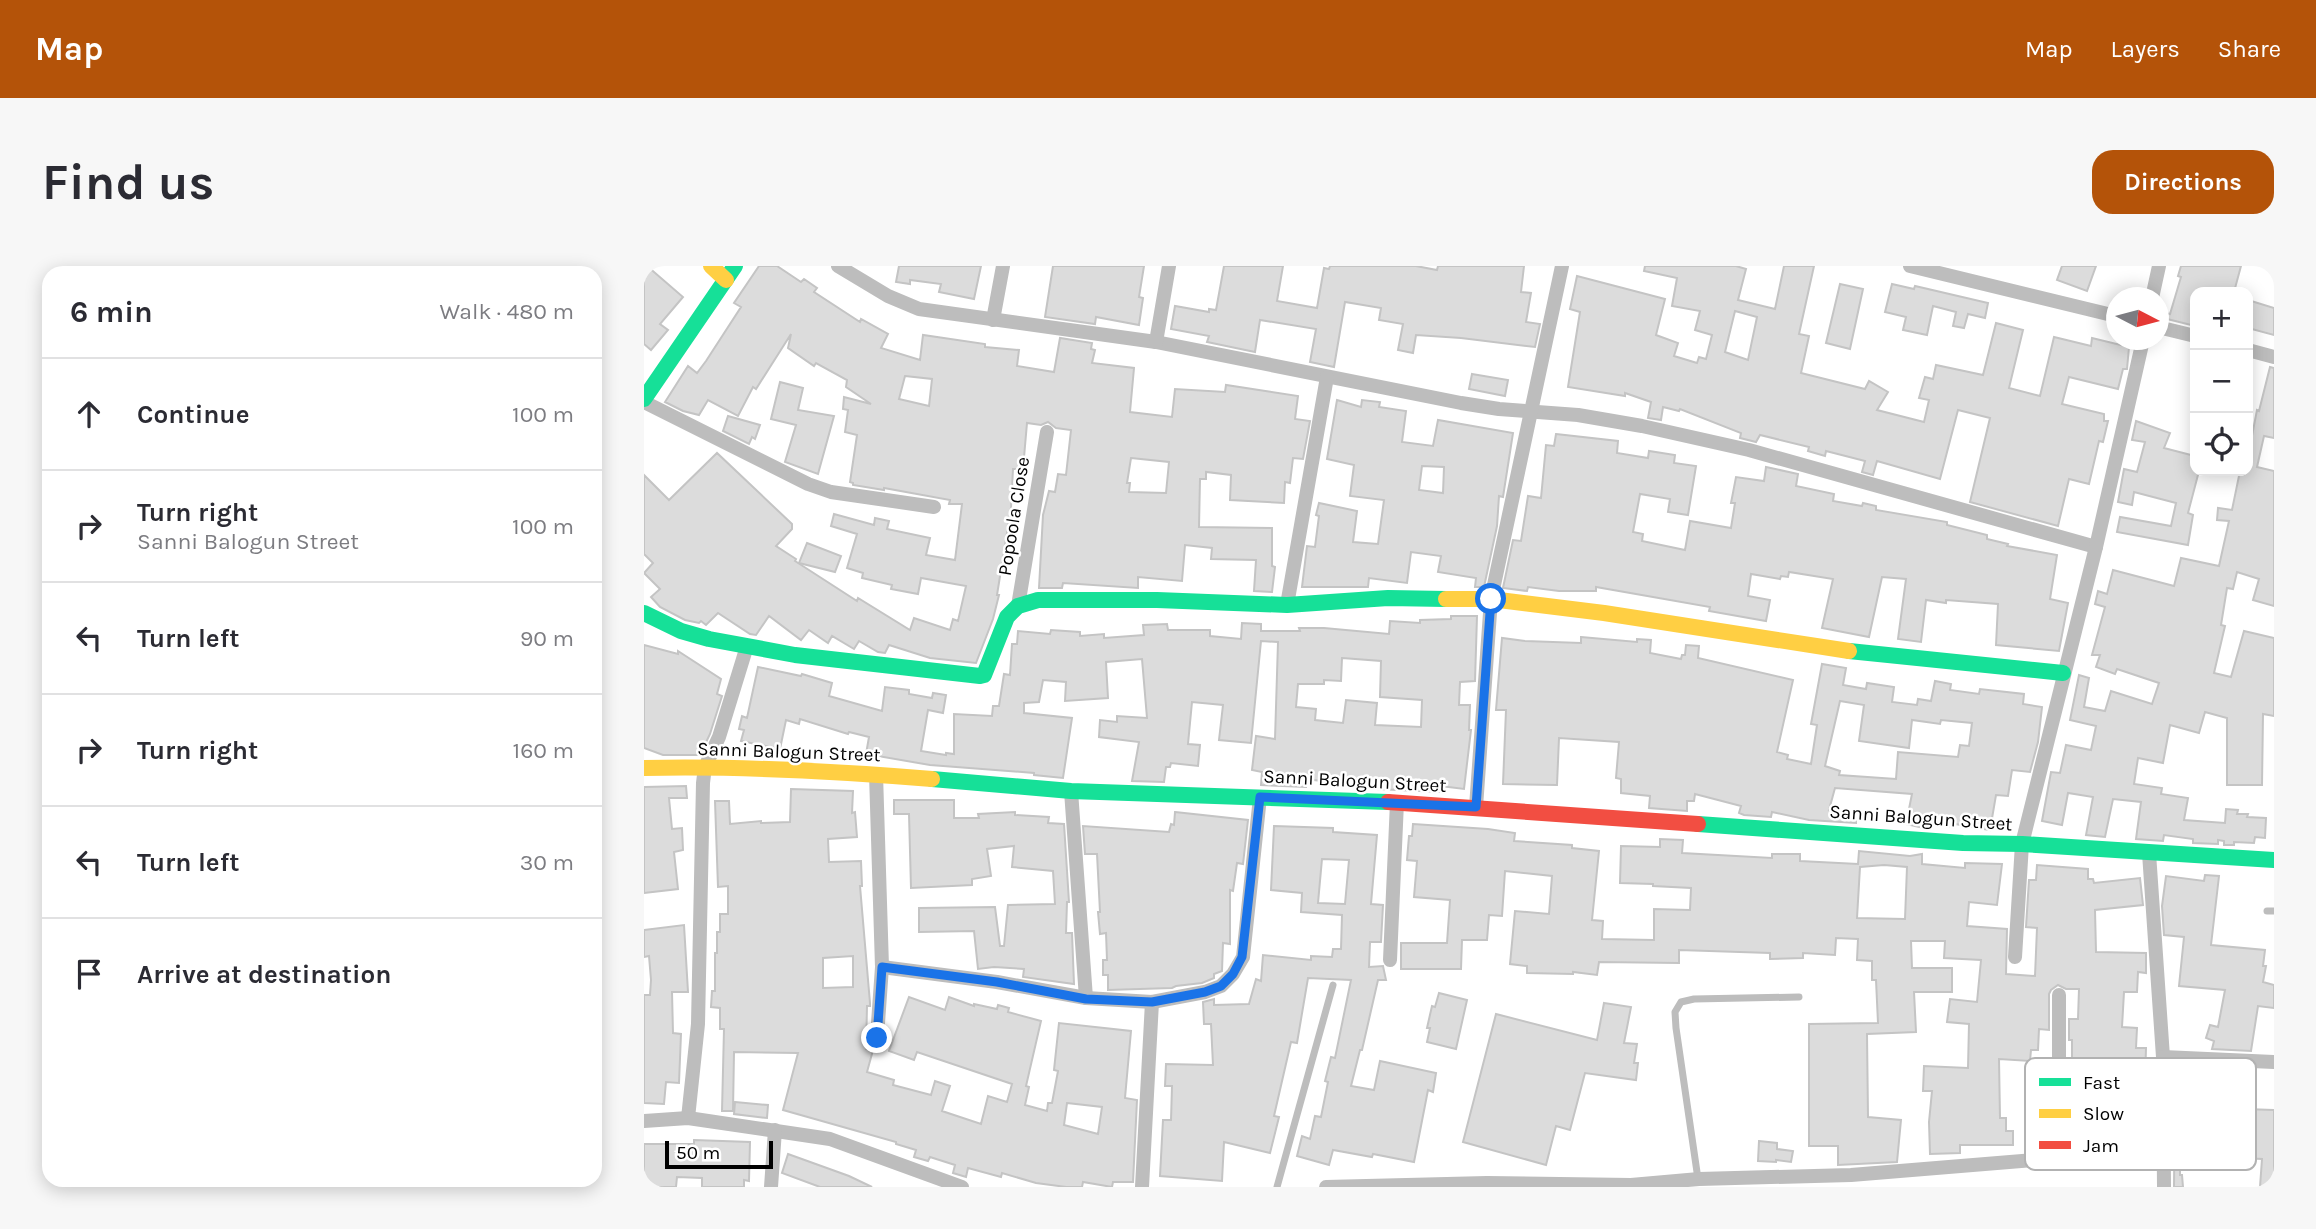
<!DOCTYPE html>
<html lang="en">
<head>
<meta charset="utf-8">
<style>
  :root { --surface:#fff; --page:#f7f7f7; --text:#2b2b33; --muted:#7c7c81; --line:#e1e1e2; --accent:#b45309 }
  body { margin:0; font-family:Karla,sans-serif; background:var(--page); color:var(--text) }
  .controls { position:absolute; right:21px; top:21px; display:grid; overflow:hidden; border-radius:14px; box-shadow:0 4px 18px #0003 }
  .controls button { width:63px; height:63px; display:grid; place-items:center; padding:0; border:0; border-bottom:2px solid var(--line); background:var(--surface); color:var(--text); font:35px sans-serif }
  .compass { position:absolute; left:1462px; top:21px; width:63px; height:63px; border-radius:50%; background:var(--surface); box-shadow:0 4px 18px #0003; rotate:96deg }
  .scale { position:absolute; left:21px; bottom:18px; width:108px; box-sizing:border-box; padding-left:7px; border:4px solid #000; border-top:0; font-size:19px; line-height:24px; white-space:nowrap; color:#000; -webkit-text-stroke:5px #fff; paint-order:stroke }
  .stop { position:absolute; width:21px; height:21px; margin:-16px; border:5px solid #1a73e8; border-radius:50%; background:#fff }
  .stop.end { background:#1a73e8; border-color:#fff; box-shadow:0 2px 7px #0008 }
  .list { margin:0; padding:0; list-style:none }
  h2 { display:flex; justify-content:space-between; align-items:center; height:91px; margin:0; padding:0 28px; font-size:30px }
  h2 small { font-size:23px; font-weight:400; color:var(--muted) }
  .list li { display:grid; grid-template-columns:46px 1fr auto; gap:21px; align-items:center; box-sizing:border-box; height:112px; padding:0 28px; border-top:2px solid var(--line) }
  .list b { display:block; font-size:26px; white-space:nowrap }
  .list p { margin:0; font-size:23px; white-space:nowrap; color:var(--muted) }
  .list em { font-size:23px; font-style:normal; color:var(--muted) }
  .icon { flex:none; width:38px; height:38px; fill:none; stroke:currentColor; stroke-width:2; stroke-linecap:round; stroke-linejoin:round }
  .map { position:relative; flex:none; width:1630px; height:921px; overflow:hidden; border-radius:21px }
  header { display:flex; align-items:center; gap:42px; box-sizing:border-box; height:98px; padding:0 35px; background:var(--accent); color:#fff }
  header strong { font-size:33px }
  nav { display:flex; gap:38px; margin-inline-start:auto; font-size:24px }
  .intro { display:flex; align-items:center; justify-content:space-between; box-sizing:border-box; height:168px; padding:0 42px }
  h1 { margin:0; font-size:49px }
  .button { padding:18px 32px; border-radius:21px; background:var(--accent); color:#fff; font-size:24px; font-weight:700 }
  main { display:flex; gap:42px; padding:0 42px }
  aside { flex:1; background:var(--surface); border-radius:21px; box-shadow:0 4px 18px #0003 }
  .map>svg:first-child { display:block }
  .building { fill:#dcdcdc; stroke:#c4c4c4; stroke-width:2; fill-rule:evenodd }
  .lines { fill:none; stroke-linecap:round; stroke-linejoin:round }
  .lane { stroke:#bdbdbd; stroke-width:7 }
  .street { stroke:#bdbdbd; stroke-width:14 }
  .fast { stroke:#16e098; stroke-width:16 }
  .slow { stroke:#ffcf43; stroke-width:16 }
  .jam { stroke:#f24e42; stroke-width:16 }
  .route { stroke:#1a73e8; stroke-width:9 }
  .labels { text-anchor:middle; stroke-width:5; stroke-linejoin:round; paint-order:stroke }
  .street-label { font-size:19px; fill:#000; stroke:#fff }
  .key { fill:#fff; stroke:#b2b2b2; stroke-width:2 }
  .key-label { font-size:19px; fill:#000 }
</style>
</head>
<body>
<header>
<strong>Map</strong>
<nav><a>Map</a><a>Layers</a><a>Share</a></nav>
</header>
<div class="intro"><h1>Find us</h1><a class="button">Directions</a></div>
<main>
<aside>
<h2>6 min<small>Walk · 480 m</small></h2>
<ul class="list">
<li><svg class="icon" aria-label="ahead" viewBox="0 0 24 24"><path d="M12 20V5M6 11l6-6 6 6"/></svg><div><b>Continue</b></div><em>100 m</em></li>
<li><svg class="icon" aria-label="right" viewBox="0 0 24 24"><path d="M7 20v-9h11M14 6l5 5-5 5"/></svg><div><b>Turn right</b><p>Sanni Balogun Street</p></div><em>100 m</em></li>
<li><svg class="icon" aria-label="left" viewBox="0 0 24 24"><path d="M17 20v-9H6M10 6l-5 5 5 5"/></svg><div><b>Turn left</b></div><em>90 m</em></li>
<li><svg class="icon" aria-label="right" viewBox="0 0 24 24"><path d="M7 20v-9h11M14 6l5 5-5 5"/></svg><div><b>Turn right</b></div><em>160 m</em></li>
<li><svg class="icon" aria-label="left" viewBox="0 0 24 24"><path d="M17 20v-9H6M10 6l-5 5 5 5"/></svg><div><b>Turn left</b></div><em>30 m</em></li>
<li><svg class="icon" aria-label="arrive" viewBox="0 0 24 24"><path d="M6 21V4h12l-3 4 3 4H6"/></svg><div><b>Arrive at destination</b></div></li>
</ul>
</aside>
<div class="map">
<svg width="1630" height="921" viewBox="0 0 1630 921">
  <rect width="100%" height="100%" fill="#fff"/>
  <!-- building -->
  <g class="building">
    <path d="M0,0H3L39,31L16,58L24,64L7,84L0,78Z"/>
    <path d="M115,0H133L157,16L160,13L173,22L170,26L216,56L217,53L244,68L237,82L276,94L279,69L341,78V81L375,84L373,100L410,106L416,72L448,77L447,83L451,84L448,97L490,102L486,146L528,151L531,123L581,126L582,119L654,130L651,153L666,155L659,193L649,192L646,217L641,216L640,237L586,234L587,209L562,206V213H556L555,261L628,262V300L631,301L628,326L610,325L612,294L567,293L568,282L541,279L538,315L494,311V322L419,317L418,322H395L399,249L405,225L411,226L414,208L422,209L427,164L412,162L404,156L397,159L383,157L379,203H369L367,242L353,329H355L349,353L332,397L286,392L245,379L241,387L234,386L215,375L210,383L188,370L184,377L165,364L157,374L125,350L112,369L106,368L74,347L62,359L57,355L55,357L41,354L16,341L7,331L16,323L0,307L9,297L0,288V209L25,234L73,187L148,258V263L132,280L152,293L151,295L213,335L214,332L266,364L270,352L306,364L309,353L314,355L322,320L277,312L274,328L247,323L248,319L218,312L219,307L203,302L213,268L187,260L190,248L230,259L231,252L245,255L243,263L286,272L282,289L311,294L318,238H305L306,234L240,222V224L209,219V217L206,216L213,169L201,166L204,144L199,143L200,131L227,138L202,121L203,114L172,97L170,100L144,82L147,68L112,123L109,121L94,150L64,134L55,149L39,145L21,136L44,100L53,107L62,95L97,41L90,37ZM261,110L288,113L285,140L255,133ZM487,192L525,196L522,227L485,226L486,217H483Z"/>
    <path d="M255,0H337L330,33L295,26L297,18L266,14V18L252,16Z"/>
    <path d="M409,0H500L495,31L499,32L495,59L452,51L451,58L401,51Z"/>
    <path d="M580,0H639L633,35L673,42L680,2L685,3L686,0H772L793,4L794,0H880L877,26L887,27L882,56L896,58L891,81L817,72L772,69L769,87L754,84L759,58L735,54L737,42L701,36L690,101L666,96L672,63L616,54L611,86L563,76L565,70L527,63L531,40L565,46V43L572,44Z"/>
    <path d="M1001,0H1092L1102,3L1094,34L1131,43L1140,0H1170L1155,68L1165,70L1157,107L1221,123L1225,115L1244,126L1233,144L1280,156L1285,134L1275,132L1281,111L1289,113L1292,99L1339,109L1352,57L1379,64L1365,122L1396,130L1410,71L1447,80L1448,72L1485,81L1483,103H1479L1474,123L1425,111L1418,138L1460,148V155H1464L1459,176L1455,175L1445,218L1425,213L1414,260L1326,236L1346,152L1314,144L1296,213L1233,195L1229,209L1218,206L1221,195L1182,185L1181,190L1164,185L1165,181L1116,169L1112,176L1096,172L1097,167L1036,143L1035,145L1019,141L1017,154L1004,152L1007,136L981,127V130L924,121L936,46L926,43L933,10L1021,33L1012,69L1034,77L1030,90L1053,97L1055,91L1062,93L1068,69L1051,64L1056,45L1028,40L1033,12L1000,5ZM1091,45L1113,51L1104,94L1081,86Z"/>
    <path d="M1418,0H1452L1443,25L1413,14Z"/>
    <path d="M1537,0H1597L1590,26H1551V60L1519,52L1520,47L1526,48L1537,11L1534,10Z"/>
    <path d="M1196,18L1219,23L1206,83L1182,77Z"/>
    <path d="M1248,18L1270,23L1271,20L1344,37L1341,52L1324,48L1320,62L1309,60L1312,46L1289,40L1283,69L1259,64L1262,51L1241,46Z"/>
    <path d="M1604,34L1630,42V69L1604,62Z"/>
    <path d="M1626,101L1630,102V172L1620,170L1613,201L1630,205V340L1609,334L1615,313L1593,306L1589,323L1583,322L1577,359L1581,360L1570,407L1587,411L1600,365L1630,372V450L1619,448L1618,519H1583V452L1561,446L1555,467L1526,459L1519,497L1494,492L1490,518L1518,522L1517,528L1544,532L1540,554L1581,557L1582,543L1594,544L1593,548H1604L1603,551L1622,552L1621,572L1611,571L1610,577L1590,576V579H1580V575L1574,574V578L1549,577V573L1520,569L1519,575L1492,573L1497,536L1469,533L1461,571L1442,569L1449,531L1424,527L1418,559L1398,555L1407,506L1416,507L1422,479L1447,484L1452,460L1426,454L1435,409L1445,412L1440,441L1461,445L1467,425L1508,438L1515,417L1473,403L1471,408L1452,401L1456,389H1448L1461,341L1451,338L1454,325L1463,328L1469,304L1530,320L1537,292L1575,300L1585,255L1573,254L1574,242L1588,244L1596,205H1604V174L1607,175L1613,144L1615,145Z"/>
    <path d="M828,108L864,114L861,130L825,123Z"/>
    <path d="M136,116L159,122L154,144L190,150L174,208L141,196L152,159L127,153Z"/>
    <path d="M693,134L717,141L718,134L736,136L735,141L762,145L758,176L789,180L794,154L869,167L859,231L855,230L853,260L840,321H831L832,312L794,306L797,290L767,286L763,317L725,312L724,321H658L663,280L671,281L675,250L672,249L675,237L713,245L709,276L734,278L740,234L706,230L710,199L683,193ZM778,200L800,201L799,227L775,224Z"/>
    <path d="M84,150L116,159L111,173L108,171L105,178L79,165Z"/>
    <path d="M1492,155L1526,167L1520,182L1551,190V205H1555L1544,247L1549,249L1544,279L1473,266L1476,251L1527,260L1532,237L1490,226L1488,239L1474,236L1480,203L1493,206L1501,176L1488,174Z"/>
    <path d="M912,168L974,175L973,187L1004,192L1005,185L1031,189L1030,197L1052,200L1044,249L1024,246L1026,233L996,228L989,266L999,268L998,275L1041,284L1046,255L1087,262L1091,237H1087L1092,211L1120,215L1122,201L1154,208L1152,220L1190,228L1189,235L1218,240L1219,237L1232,240V244L1303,256V259L1343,269V273L1364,278L1363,280L1413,289L1406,333L1424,337L1415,385L1352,379L1354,338L1302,334V337L1282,334L1277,376L1254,373L1262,313L1238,311L1225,371L1178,362L1189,313L1145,306L1144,311L1137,310L1136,313L1107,308L1104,330L1126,334L1122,355L1065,345L1066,341L952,321V325H915L884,321L883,325L859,322L869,274L877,275L884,230L897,232L902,179L910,180Z"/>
    <path d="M163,277L197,290L191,306L155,297Z"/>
    <path d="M807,350H833L831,415L816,416L815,439H826L825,464H827L820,523L796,520V526L733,523V517L678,510V515L662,513V521L617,519L618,506L608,504L612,470L631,473L634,376L617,375L607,477L575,474L579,439L548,436L544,478L556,479L554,500L527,497L526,501H522L520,516L488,515L495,476L455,471L456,454L473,456V450L503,452L498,393L462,396L464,432L421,435L422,416L399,414L395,436L380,437V447L428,452L419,512L390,509V507L286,499L222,488L225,471L205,466L204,468L156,453L155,458L142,454L136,483L97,475L100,464L95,463L98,450L103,452L114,401L157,410L158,408L188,417L185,430L238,445L241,421L265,424V428L288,432L289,427L302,429L299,447L284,444L277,485L302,489V487L310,488V448L348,450L349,440H355L360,408L366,409L368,378H373L374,365L406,368L407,364L436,366V370L460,368V372L500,369L499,359L523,358L524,364H566V370L597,373L598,357L617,358V365H656L655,362H680L745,368L746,355L776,357V354L807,353ZM698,392L737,395L736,431L778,434L777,461L731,459L733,437L702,434L699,457L671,454L672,443L652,441L654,418H680V414L697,415Z"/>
    <path d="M937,371L993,376V373L1007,374L1006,387L1037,393L1038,389H1041L1042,379L1055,380L1054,392L1149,414L1133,486L1144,489L1143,493L1167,498L1173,459L1167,458L1178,398L1202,402L1199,419L1222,423L1223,417L1250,421L1248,436L1273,439L1274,433L1287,435L1291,415L1307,418L1306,424L1335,428L1336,423L1380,428L1379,438L1398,441L1394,476L1386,506L1368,504L1364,530L1352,529L1346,564L1311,558L1310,561L1281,556L1280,562L1262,558L1268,528L1191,522L1185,544L1196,546L1195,552L1212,555V557L1165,554L1128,546L1127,551L1100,549L1095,547L1097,540L1051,528L1050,535H1043V545L1005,542L1006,530L977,527V513L972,512L975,476L915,472L913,519L859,518L862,444H852L858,372L881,375L937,377ZM1196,435L1220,439L1215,475L1265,482L1268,454L1296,458L1297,454L1328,457L1325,480L1316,479L1314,491L1254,486L1252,513L1195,509L1196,505L1181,500Z"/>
    <path d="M0,379L34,388V385L77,413L73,428L78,430L66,468L56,489H19L0,482Z"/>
    <path d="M42,520L43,532H25L28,563L38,562L39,584L30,586L34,623L0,627V521Z"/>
    <path d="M147,523L209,525L208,547L211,546L213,571L184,573L185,596L217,595L218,620H216L226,737V740H223L222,783L229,784L223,806L250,814L249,819L287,829L291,815L306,820L298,845L337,858L344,830L363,836L368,818L273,786L270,794L245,785L265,731L301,744L305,731L330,740V738L353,743L354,739L365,742L364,746L397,755L382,820L385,821L381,839L403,845L404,837H408L414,805L410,804L415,757L487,765L481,832L493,834L489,916H469L468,921L439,916L438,921H422L392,917L358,907L357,911L324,902L322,911L309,907L311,899L286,891L284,895L270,891L272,884L252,878V876L139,844L154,787L90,786L89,845H78L80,763H76V742L67,741L68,725H71V687H73V666H76V648H84V620L74,621L71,535H85L86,558L117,555V557L146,556ZM209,690V721L179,722V692ZM423,837L458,841L454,868L420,859Z"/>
    <path d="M250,534H310V552H335L334,548L371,546V549L405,551L404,557L420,558L425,636H423L422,667H428L430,718L379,711L380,703L350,701L334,703L330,665L275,666V642L351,641L356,680H360L364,639L411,638L409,605L368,601L370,580L343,583L347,610L328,613V619L267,622L265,548H250Z"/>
    <path d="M531,546L604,554L599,598L593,597L589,625L586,624V678L579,677L578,705L570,708V712L558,717L532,720L528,722L464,724V709H459V694H463L462,667L456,668L454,646H456L453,588H441L439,560L525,566L527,558L530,559Z"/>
    <path d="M769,558L844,563L871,567L870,575L928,579V582L955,585L948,654L959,655L958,673L1010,674V643L1046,644L1047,622L1009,620V618L976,617L977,580L1016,581V573L1039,574L1038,587L1128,592V588H1156V595L1214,598L1215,585L1266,590L1278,588V598L1321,602V597L1358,598L1353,639L1325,636L1323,660L1363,663L1362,708L1391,710L1393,662L1382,661L1385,614H1392L1393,599L1444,603V613H1449L1450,617L1496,612L1499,639L1451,644L1452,686L1502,687V707L1494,706L1493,726H1480L1478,761L1493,762L1492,782H1502L1500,850H1510V888L1449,884L1452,846H1436V809H1428V774H1425V753H1434L1435,723H1422L1414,719L1407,724L1405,728V764L1395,763L1394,784H1387L1386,795L1355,793L1356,852H1362V865H1369V879H1316V887L1286,888L1285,856L1288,825H1279L1280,800L1324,802L1325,758L1303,756L1306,733L1333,736L1337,694L1300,692L1301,675H1267L1268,702H1308V726H1270L1272,766L1223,768L1224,851L1257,854L1253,896L1194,899V880H1165V758L1234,757L1232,714H1228V695L1213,694L1214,673L1192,672L1191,689L1159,687V692L1126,693V687L1035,684V697L955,696L953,709L929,706V708L883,707V700L866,698L871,645L905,648L908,610L861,605L858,650L845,649L843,674H818L817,703H757V677H803L806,634L770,631L773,595L763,594L765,570H768ZM1240,599L1263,601L1261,653L1213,652L1216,601Z"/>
    <path d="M630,560L689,562V566L733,569L727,638L739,639L737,676H726L725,701L739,700L742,714H734L718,784H716L707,820L730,824L736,795L792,807L789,826L784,824L770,896L729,888L728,891L689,884L685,899L653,890L658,870L666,873L671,850L677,851L684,816L681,815L687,791L691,792L707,714L664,712L653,777L647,776L630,850L635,851L626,887L580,876L578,915L516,910L519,854H527L528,820H521L522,798L569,799L567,758H560L559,736L570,733V739L605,738L612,713L617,715L619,689L667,694V690L688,691L689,683H697L698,649L657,646L658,627L627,624ZM678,593L705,594L701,638L674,637Z"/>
    <path d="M1561,609L1575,610L1567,679L1621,684L1619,700H1622L1619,716L1630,719V742L1614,740L1607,785L1568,783L1570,775L1562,772L1566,759L1574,761L1581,724L1535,720L1540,671L1520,669L1518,640L1522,610L1560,615Z"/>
    <path d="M40,659L44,726H28L29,767L37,768L35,817L22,816L20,838L0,837V729H6L7,714L5,690L0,691V664Z"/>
    <path d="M795,727L823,734L812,783L783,776L786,762H783L788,740L791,741Z"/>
    <path d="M960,737L987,741L980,777L993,778L990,797H994L992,814L941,807L926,864L912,860L902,899L819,876L852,748L953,774Z"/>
    <path d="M1531,814L1604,822L1601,843L1630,844V921H1616L1618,893L1576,891L1578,855L1540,852V863H1536V909H1538L1539,921H1530Z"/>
    <path d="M91,836L124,839L123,852L90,848Z"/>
    <path d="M50,874L106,876L105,915L100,914V921H58V912L33,911L32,921H0V878H50Z"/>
    <path d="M1115,875L1133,877V883L1149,885L1147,896L1132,894V896L1114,895Z"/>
    <path d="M144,888L205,910L228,921H176L138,907Z"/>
  </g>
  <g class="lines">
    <!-- lane -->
    <g class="lane">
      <path d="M1623,645H1630"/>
      <path d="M1054,913L1032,762L1031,746L1037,736L1050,733L1155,731"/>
      <path d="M633,921L689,719"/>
    </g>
    <!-- street -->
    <g class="street">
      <path d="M194,0L244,30L275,43L512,76L817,137L855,143L934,149L998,160L1105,184L1452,281"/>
      <path d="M1266,0L1472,50"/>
      <path d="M1508,32L1515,0"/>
      <path d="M349,54L359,0"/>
      <path d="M1514,61L1551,70"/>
      <path d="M512,76L525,0"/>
      <path d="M1604,84L1630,91"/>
      <path d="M0,136L164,218L187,226L290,241"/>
      <path d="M643,339L683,111"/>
      <path d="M374,340L403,166"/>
      <path d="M232,508L238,701L233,771"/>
      <path d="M427,525L442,732"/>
      <path d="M832,541L847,333L918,0"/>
      <path d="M1505,587L1519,791L1520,921"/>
      <path d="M1371,691L1378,578L1452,281L1499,74"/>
      <path d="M746,694L753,536"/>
      <path d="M238,701L353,716L442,732L508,736L561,726L577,720L589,708L599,691L616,531"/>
      <path d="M1519,791L1630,796"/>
      <path d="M44,852L54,758L59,517L61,501L75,471L103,380"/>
      <path d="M0,855L44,852L186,873L318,921"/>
      <path d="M1415,892V729"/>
      <path d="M127,921L131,864"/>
      <path d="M498,921L508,736"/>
      <path d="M682,921L843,917L987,919L1055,913L1207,909L1415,892L1519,898"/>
    </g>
    <!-- fast -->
    <g class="fast">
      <path d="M0,133L91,0"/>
      <path d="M0,347L37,365L65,373L151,389L336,410L340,409L363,351L374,340L394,334H513L643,339L744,332L802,333"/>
      <path d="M1205,385L1419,407"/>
      <path d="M288,513L427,525L744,536"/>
      <path d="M1054,558L1319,577L1378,578L1630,594"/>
    </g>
    <!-- slow -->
    <g class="slow">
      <path d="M67,0L82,14"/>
      <path d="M802,333H847L960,347L1205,385"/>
      <path d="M0,502C96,500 192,505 288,513"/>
    </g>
    <!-- jam -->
    <path class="jam" d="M744,536L1054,558"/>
  </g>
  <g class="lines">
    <!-- route -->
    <path class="route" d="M233,772L238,701L353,716L442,733L508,736L561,726L577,720L589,708L598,691L616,531L832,541L847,333"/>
  </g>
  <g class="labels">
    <!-- street labels -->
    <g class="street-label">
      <text transform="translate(369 250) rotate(-81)" y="7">Popoola Close</text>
      <text transform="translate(145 485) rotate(2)" y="7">Sanni Balogun Street</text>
      <text transform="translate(711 514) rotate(3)" y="7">Sanni Balogun Street</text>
      <text transform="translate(1277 551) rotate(4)" y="7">Sanni Balogun Street</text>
    </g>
  </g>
  <!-- legend -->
  <rect x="1381" y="792" width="231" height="112" rx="10" class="key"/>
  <rect x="1395" y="812" width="32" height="8" fill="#16e098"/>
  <rect x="1395" y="843" width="32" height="9" fill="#ffcf43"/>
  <rect x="1395" y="875" width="32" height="8" fill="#f24e42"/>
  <g class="key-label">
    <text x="1439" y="823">Fast</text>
    <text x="1439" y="854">Slow</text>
    <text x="1439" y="886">Jam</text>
  </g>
</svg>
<div class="controls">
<button>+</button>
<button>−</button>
<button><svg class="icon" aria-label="locate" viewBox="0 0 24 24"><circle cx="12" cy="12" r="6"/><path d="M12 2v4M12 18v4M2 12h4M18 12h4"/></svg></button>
</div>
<svg class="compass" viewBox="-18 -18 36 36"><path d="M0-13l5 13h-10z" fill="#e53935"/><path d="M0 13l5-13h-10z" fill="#7c7c81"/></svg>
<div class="scale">50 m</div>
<div class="stop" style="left:847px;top:333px"></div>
<div class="stop end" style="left:233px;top:772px"></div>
</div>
</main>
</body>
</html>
